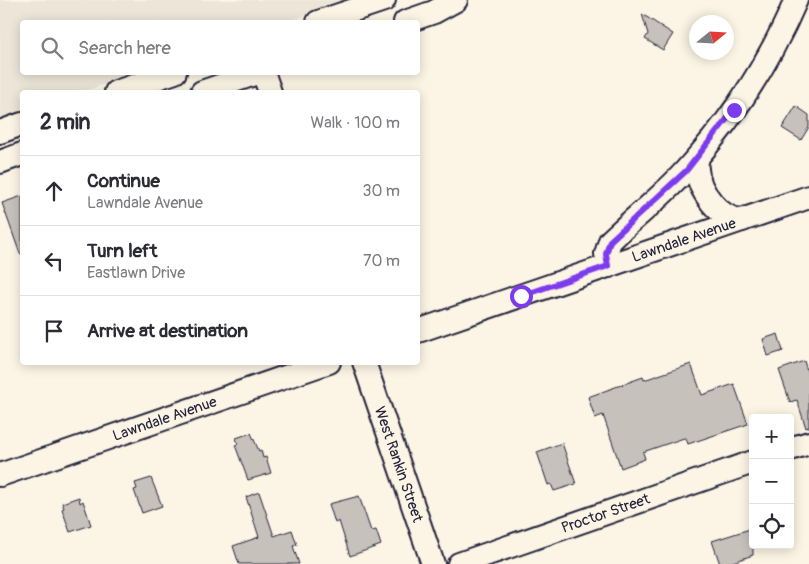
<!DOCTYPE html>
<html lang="en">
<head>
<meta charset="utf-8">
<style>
  :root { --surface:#fff; --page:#f2f2f3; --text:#2b2b33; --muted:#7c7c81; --line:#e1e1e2 }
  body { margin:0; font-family:Pangolin,sans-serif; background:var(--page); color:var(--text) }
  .controls { position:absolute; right:15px; bottom:15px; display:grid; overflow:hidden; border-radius:5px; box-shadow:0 2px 12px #0003 }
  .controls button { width:45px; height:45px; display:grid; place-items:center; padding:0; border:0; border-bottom:1px solid var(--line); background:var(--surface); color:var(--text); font:25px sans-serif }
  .compass { position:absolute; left:689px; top:15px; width:45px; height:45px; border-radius:50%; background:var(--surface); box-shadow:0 2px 12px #0003; rotate:72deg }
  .stop { position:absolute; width:15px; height:15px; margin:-11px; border:4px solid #7c3aed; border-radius:50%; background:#fff }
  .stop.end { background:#7c3aed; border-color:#fff; box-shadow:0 1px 5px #0008 }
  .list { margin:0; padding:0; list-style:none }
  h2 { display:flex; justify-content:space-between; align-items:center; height:65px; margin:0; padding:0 20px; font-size:21px }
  h2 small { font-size:16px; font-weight:400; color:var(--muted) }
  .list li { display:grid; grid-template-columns:32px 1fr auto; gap:15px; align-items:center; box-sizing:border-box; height:70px; padding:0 20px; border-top:1px solid var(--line) }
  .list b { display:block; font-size:19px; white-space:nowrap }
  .list p { margin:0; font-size:16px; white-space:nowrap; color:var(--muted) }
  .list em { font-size:16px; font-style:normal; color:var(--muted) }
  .icon { flex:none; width:28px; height:28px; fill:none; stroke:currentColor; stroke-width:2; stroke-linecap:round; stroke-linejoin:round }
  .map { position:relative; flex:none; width:809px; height:564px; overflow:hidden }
  .search { position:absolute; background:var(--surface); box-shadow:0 2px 12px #0003; left:20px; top:20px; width:400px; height:55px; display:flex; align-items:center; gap:12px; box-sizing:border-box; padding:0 18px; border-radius:5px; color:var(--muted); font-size:19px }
  .panel { position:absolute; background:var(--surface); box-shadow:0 2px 12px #0003; left:20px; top:90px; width:400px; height:275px; border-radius:5px }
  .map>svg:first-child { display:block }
  .built { fill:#ece5d8 }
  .building { fill:#c6c1bb; stroke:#22223b }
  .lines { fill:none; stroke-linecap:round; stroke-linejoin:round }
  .minor-casing { stroke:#22223b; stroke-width:26 }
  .minor { stroke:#fcf5e5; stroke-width:22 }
  .route { stroke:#7c3aed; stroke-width:6 }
  .labels { text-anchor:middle; stroke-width:4; stroke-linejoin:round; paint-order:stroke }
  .street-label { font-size:15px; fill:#22223b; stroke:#fcf5e5 }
</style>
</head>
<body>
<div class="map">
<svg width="809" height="564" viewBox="0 0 809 564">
  <rect width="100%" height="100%" fill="#fcf5e5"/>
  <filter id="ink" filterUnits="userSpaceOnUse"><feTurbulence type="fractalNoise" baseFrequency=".02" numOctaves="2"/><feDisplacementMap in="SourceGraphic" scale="10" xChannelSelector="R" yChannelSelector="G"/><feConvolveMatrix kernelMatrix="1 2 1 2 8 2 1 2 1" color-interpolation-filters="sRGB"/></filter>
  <g filter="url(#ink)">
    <!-- built -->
    <path class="built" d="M0,0H350L285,22H22V72L140,73L81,92H22V113L0,121Z"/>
    <!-- building -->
    <g class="building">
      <path d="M642,14L673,34L663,50L645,39L648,34Z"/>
      <path d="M796,106L809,115V127L801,140L782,128Z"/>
      <path d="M22,196V253L20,254L2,203Z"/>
      <path d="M778,334L783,351L768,356L763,339Z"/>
      <path d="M804,361L809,377V427L806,428L797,400L790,402L779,370Z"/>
      <path d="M691,364L702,395L734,384L748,424L688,444L686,438H684L643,452L645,459L621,468L603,415L595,418L588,397L643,377L644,380Z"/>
      <path d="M251,433L259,451L261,450L263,458L266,457L271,473L248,480L235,445L238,444L236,438Z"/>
      <path d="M562,443L576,484L554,491L551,484L548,485L537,452Z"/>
      <path d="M151,478L162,506L142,513L134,490L137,489L135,483Z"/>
      <path d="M259,492L274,536L292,530L297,545L293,546L299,564H239L233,546L259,537L246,497Z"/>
      <path d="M359,496L371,531L376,530L381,545L350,556L339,521L335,523L329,504Z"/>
      <path d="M79,497L80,503L83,501L91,525L70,532L62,509L64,508L62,503Z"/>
      <path d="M753,528V555L727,564H720L712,541Z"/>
    </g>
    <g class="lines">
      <!-- minor casing -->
      <g class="minor-casing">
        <g id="minor">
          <path d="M318,22L384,0"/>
          <path d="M405,22L434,12L456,0"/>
          <path d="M263,72L270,92"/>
          <path d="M116,92L175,72"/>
          <path d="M202,92L260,72"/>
          <path d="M0,132L22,124"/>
          <path d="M698,157C697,161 696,165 697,169C698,190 720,220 742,220"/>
          <path d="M0,162L22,154"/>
          <path d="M609,266L606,254L610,241C635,217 663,196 686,170C732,120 769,63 796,0"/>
          <path id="s1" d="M418,331L809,197"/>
          <path id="s2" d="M364,362L433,564"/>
          <path d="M790,449L809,443"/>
          <path id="s3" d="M0,475L329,362"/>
          <path id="s4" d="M459,564L753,462"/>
        </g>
      </g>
      <!-- minor -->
      <use href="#minor" class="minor"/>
    </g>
  </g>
  <g class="lines" filter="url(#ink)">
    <!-- route -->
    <path class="route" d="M521,296L608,266L606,254L610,241L686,171L734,110"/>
  </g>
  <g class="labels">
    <!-- street labels -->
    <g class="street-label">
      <text dy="5" stroke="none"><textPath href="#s1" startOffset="281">Lawndale Avenue</textPath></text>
      <text dy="5" stroke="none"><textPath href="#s3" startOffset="174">Lawndale Avenue</textPath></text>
      <text dy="5" stroke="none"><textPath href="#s2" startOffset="108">West Rankin Street</textPath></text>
      <text dy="5" stroke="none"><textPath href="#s4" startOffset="155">Proctor Street</textPath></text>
    </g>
  </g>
</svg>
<div class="controls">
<button>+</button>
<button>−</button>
<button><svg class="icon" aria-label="locate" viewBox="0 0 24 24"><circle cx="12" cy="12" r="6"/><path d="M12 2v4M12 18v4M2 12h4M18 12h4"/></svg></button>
</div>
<svg class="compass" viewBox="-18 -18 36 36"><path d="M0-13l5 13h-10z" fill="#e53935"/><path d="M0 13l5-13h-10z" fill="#7c7c81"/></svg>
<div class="stop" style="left:521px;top:296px"></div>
<div class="stop end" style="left:734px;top:110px"></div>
<div class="search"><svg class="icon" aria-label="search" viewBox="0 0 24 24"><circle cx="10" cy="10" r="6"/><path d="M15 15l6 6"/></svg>Search here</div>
<section class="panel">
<h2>2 min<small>Walk · 100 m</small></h2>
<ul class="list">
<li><svg class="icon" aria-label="ahead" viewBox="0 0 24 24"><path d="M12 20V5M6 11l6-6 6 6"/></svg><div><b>Continue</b><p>Lawndale Avenue</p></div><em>30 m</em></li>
<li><svg class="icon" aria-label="left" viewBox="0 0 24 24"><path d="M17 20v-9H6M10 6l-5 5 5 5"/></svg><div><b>Turn left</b><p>Eastlawn Drive</p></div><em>70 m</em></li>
<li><svg class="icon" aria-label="arrive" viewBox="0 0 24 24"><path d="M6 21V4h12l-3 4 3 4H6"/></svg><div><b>Arrive at destination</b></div></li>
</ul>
</section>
</div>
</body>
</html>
